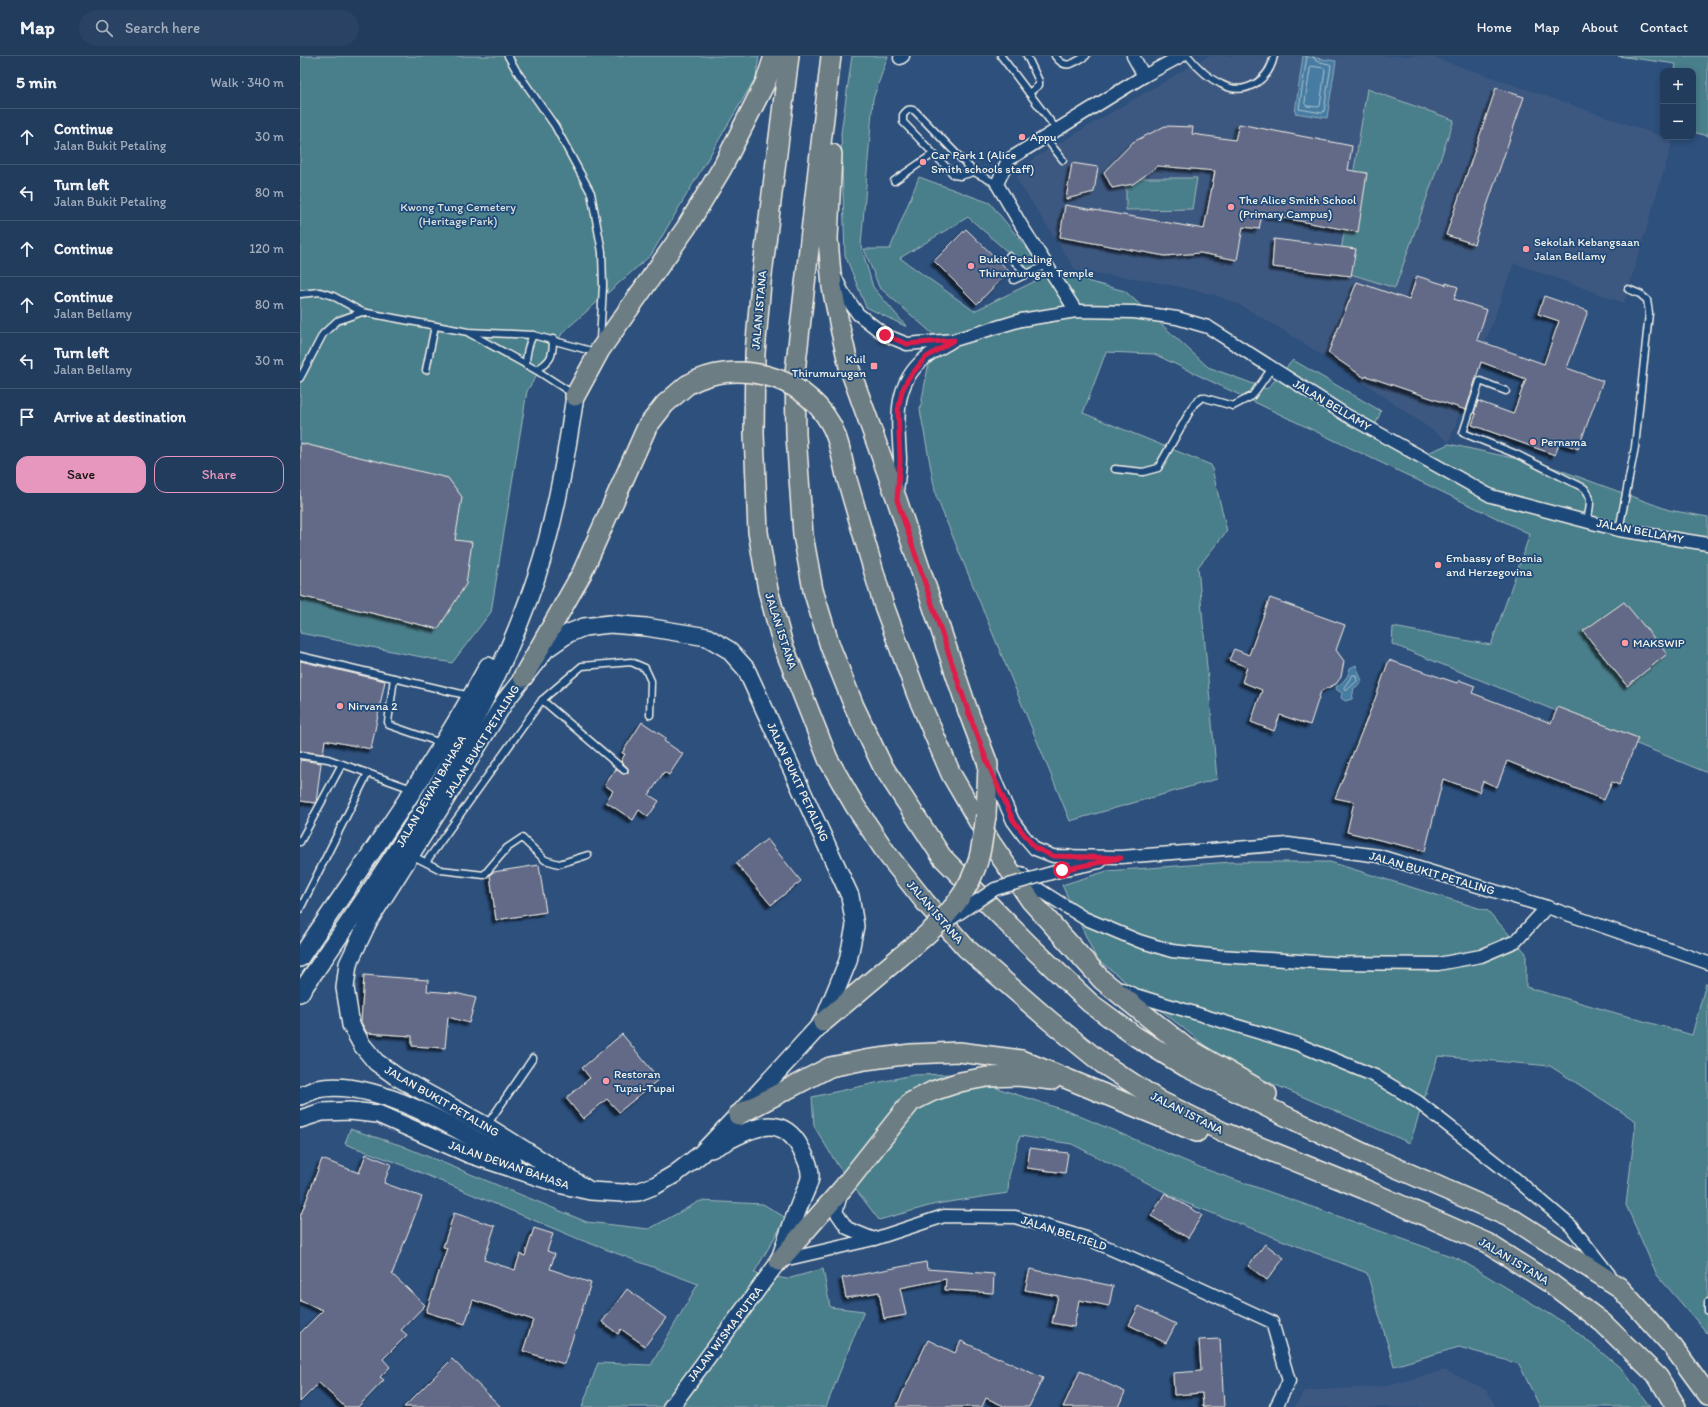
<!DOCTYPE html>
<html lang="en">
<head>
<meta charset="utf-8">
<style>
  :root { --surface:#223c5e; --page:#2a4364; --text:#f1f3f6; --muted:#a2adbc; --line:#3f5673; --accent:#e797bd }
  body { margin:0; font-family:Itim,sans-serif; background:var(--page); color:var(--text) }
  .controls { position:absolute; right:12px; top:12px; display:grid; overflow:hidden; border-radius:8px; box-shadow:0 2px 6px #0003 }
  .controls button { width:36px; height:36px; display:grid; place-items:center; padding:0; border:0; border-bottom:1px solid var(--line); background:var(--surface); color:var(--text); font:20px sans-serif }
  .stop { position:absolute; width:12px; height:12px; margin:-9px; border:3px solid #e11d48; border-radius:50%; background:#fff }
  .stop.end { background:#e11d48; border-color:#fff; box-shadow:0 1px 4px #0008 }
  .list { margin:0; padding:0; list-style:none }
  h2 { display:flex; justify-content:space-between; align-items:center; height:52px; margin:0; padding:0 16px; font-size:17px }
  h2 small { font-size:13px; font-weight:400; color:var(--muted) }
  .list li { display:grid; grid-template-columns:26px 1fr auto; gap:12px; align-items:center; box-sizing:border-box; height:56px; padding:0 16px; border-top:1px solid var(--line) }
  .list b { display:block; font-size:15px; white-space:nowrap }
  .list p { margin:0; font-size:13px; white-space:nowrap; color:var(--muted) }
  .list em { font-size:13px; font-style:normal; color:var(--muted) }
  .actions { display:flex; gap:8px; padding:12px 16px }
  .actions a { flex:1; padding:9px 0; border:1px solid var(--accent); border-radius:12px; text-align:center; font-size:14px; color:var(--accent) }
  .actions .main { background:var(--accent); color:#111 }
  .icon { flex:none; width:22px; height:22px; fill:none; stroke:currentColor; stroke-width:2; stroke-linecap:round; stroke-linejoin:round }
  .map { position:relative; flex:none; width:1408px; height:1351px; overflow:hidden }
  header { display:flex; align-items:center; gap:24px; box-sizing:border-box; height:56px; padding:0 20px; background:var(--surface); border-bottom:1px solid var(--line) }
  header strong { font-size:19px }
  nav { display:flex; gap:22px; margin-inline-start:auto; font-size:14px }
  .search { width:280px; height:36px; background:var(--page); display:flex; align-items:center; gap:10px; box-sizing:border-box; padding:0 14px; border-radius:22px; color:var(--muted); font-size:15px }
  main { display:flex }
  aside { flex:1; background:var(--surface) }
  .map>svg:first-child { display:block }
  .built { fill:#3d5880 }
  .green { fill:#4a7e8b; stroke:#9fb8ba }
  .water { fill:#467ca2; stroke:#8cabbe }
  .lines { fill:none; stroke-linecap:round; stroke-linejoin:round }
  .shore { stroke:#aec2cc; stroke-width:1 }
  .building { fill:#636a87; stroke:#f4f1e8; filter:url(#shadow) }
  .service-casing { stroke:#f4f1e8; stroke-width:9 }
  .minor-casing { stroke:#f4f1e8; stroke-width:15 }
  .tertiary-casing { stroke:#f4f1e8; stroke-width:18 }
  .secondary-casing { stroke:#f4f1e8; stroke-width:20 }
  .primary-casing { stroke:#f4f1e8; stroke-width:22 }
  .service { stroke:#1f4a7a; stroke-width:6 }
  .minor { stroke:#1f4a7a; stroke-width:12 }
  .tertiary { stroke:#1f4a7a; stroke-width:15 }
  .secondary { stroke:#1f4a7a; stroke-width:17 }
  .primary { stroke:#6d7d84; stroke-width:19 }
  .minor-bridge-casing { stroke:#f4f1e8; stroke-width:15; stroke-linecap:butt }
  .primary-bridge-casing { stroke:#f4f1e8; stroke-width:22; stroke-linecap:butt }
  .minor-bridge { stroke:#1f4a7a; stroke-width:12 }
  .primary-bridge { stroke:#6d7d84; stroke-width:19 }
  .route { stroke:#e11d48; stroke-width:5 }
  .poi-dot { fill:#ff9aa2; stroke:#1f4a7a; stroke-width:1.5 }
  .labels { text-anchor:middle; stroke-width:3.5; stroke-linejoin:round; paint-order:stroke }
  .poi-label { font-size:12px; fill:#f4f1e8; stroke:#1f4a7a; text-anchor:start }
  .park-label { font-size:12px; fill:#dae0da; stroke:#1f4a7a }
  .street-label { font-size:12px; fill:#f4f1e8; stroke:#1f4a7a }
</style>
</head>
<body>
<header>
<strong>Map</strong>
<div class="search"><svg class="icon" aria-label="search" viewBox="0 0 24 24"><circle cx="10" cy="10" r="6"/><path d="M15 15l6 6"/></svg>Search here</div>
<nav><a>Home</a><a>Map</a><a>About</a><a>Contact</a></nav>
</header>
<main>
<aside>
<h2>5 min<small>Walk · 340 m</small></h2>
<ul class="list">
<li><svg class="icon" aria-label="ahead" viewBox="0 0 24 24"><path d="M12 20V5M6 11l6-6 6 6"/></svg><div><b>Continue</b><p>Jalan Bukit Petaling</p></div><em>30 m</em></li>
<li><svg class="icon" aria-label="left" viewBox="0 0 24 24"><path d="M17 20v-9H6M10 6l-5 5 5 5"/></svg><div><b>Turn left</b><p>Jalan Bukit Petaling</p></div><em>80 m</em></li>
<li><svg class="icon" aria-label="ahead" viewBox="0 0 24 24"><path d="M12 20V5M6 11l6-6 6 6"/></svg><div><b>Continue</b></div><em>120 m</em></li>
<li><svg class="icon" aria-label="ahead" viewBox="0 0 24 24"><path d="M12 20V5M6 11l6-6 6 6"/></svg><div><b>Continue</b><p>Jalan Bellamy</p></div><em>80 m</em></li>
<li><svg class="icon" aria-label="left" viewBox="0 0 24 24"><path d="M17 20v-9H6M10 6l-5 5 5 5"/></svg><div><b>Turn left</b><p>Jalan Bellamy</p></div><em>30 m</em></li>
<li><svg class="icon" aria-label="arrive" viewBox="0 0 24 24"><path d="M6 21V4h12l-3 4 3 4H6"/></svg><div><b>Arrive at destination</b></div></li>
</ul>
<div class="actions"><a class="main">Save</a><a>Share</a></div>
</aside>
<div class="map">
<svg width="1408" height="1351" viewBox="0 0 1408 1351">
  <defs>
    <filter id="shadow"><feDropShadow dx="-3.5" dy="3.5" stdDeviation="1" flood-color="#0009"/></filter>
  </defs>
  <rect width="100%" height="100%" fill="#2d507d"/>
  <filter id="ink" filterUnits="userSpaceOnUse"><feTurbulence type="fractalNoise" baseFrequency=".025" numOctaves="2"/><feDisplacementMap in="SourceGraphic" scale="8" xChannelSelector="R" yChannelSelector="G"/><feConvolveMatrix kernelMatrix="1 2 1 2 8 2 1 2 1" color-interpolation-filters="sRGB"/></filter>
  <g filter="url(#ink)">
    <!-- built -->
    <g class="built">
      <path d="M908,0H1130L1373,84L1324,247L1214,207L1149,386L1066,328L985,275L940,249L915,239L890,233L840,223L776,215L716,122L734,102Z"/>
      <path d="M1145,1314L1187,1334L1196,1351H995L1004,1335L1088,1330Z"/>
    </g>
    <!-- green -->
    <g class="green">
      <path d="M0,0H459L456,21L351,199L263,276L227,335L191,556L152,607L0,577Z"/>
      <path d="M552,0H588L573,43L561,190L573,231L607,271L566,251L545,199L541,77Z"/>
      <path d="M1318,0H1408V80L1393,76V15H1375L1376,8Z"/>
      <path d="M1067,33L1154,64L1095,232L1038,214Z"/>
      <path d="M619,121L690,147L739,207L728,214L668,161L600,202L674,255L760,213L790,226L825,235L908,311L967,333L993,304L1081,355L1073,375L1118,401L1149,388L1249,410L1369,454L1408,461V717L1092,588L1093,571L1191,589L1230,478L854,298L806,296L783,357L911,409L927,475L898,511L917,723L770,765L636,440L620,354L634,279L579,231L564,193H590Z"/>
      <path d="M826,122H897L892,153L826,154Z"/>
      <path d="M931,806H1030L1188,855L1226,897V931L1392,979L1406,927L1408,928V1278L1357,1219L1326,1149L1336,1065L1250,1010L1138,1000L1110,1087L964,1024L913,996L796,902L762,829L807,815Z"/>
      <path d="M654,1018L770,1056L902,1112L1159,1203L1268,1269L1323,1314L1350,1351H1240L1219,1308L1159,1291L1094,1310L1067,1217L886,1147L772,1088L720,1080L709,1120L708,1137L636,1148L579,1164L538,1110L514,1070L512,1041L612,1019Z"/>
      <path d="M50,1073L100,1089L287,1166L349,1173L400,1145L463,1148L486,1162L454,1217L487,1223L523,1213L530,1251L564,1255L526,1351H282L298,1307L351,1309L398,1228L281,1184L95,1106L45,1088Z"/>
    </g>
    <!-- water -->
    <g class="water">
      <path d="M1003,0L1036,5L1027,62L995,57Z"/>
      <path d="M1056,609L1062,625L1059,629L1054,632L1052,643L1045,645L1041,642L1042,637L1037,634L1036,631C1044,626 1048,621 1050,612Z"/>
    </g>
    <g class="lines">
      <!-- shore -->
      <g class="shore">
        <path d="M1007,0L999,53L1022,57L1024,55L1031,9L1029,8L1016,5L1013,0"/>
        <path d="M1011,10L1024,12L1025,14L1020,50L1018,51L1007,50L1005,48Z"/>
        <path d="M1053,619H1056L1057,625L1046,635L1044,632Z"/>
      </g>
    </g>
    <!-- building -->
    <g class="building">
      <path d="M1196,32L1224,41L1174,188L1146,179Z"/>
      <path d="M939,68L1052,90L1048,114L1067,117L1058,176L962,158L959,173L943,171L937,204L900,197L865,200L760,181L765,149L904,173L915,115L858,110L833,128L812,132L804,116L833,86L865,70L893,71L892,78L935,84Z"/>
      <path d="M772,107L798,111L794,136L766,143Z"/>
      <path d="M666,173L709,215L677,248L634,205Z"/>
      <path d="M974,183L1056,193L1051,220L972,211Z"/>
      <path d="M1117,220L1146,229V227L1158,231L1154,243L1187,254L1177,284L1244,308L1259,265L1238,258L1244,240L1288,255L1267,312L1303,325L1278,393L1260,386L1255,399L1172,369L1176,358L1174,357L1178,345L1213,358L1226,323L1181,306L1166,354L1066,320L1065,322L1028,297L1057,226L1109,244Z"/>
      <path d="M0,387L148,422L162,441L155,484L172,486L166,528L138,573L0,540Z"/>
      <path d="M970,542L1045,569L1036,594L1044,605L1041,621L1036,628L1021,635L1010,669L980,659L974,675L951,666L962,634L942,626L947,611L929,604L934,593L949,599Z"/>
      <path d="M1324,546L1367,598L1327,630L1283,575Z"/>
      <path d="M1089,604L1157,627L1159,624L1175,630L1172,637L1251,667L1258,651L1338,682L1319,729L1312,726L1304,744L1207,705L1197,731L1183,725L1179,736L1143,723L1125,795L1047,776L1054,746L1035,742L1075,643Z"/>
      <path d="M0,605L85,625L71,693L25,684L23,698L0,695Z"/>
      <path d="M342,666L366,682L364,685L383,698L369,719L364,716L349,739L359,745L348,761L339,754L333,764L306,746L313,735L305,729L316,713L323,718L328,717V712L321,705L325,698L322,697Z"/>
      <path d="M0,704L21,707L16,747L0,745Z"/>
      <path d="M467,783L501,825L471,849L436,807Z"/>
      <path d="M239,809L246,856L196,864L190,819L193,816Z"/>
      <path d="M64,919L128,924L127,935L155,937L176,942L169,967L148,961L145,992L112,990V980L67,977L61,966Z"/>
      <path d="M322,978L359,1023L319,1056L307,1043L283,1063L266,1042L290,1022L282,1012Z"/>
      <path d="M730,1092L768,1097L765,1117L727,1112Z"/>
      <path d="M66,1098L91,1108L84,1127L122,1141L92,1218L125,1249L101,1274L107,1279L83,1303L90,1311L80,1321L84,1324L58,1351H45L19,1327L0,1346V1277L23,1254L0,1245V1161L22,1103L59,1117Z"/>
      <path d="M865,1137L902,1159L888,1182L851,1160Z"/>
      <path d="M154,1157L195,1170L184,1204L215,1214L220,1198L225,1200L234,1172L253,1178L247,1195L255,1198L250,1213L291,1227L264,1308L223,1295L233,1264L173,1244L165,1268L126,1256L147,1192L143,1191Z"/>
      <path d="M965,1188L984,1202L967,1224L948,1210Z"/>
      <path d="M626,1206L627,1213L694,1218L693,1237L645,1234L646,1223L600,1232L606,1259L584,1263L579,1236L546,1242L542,1222Z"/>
      <path d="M730,1213L813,1230L809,1250L779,1244L774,1271L752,1267L758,1240L725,1234Z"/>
      <path d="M327,1233L366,1262L345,1290L321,1273L318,1278L302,1266Z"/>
      <path d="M839,1250L876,1268L866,1287L829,1269Z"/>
      <path d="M920,1283L924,1351H903L902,1337L874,1339L873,1317L901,1315L899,1284Z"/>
      <path d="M628,1284L655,1297L661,1285L743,1322L729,1351H706L686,1342L682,1351H596Z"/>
      <path d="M152,1303L201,1351H104Z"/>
      <path d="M780,1315L825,1336L818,1351H763Z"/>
    </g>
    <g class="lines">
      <!-- service casing -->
      <g class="service-casing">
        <g id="service">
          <path d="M208,0L216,14L255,70L291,137L302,196L303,230L300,284"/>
          <path d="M701,0L757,74"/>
          <path d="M727,0L739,25V29L729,37"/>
          <path d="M755,0C766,15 773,7 786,0"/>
          <path d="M888,0C897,11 908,22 921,28C944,41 969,25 974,0"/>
          <path d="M745,81L763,104"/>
          <path d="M674,116L660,120L654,119L603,66V59C607,54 609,52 615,55L674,116L697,128"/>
          <path d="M594,125L633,98"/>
          <path d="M709,200L727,218"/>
          <path d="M714,224L746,209"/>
          <path d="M0,238L20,236L33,240L62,256L168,276L233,279L295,296"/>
          <path d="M169,277L236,314L273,338"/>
          <path d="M226,309C226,297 228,289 233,279"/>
          <path d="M126,314L135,270"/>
          <path d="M236,314C251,305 253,301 253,283"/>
          <path d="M0,322L23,278L37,265L62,256"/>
          <path d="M1206,335L1180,325L1163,377L1216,398L1284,432C1294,442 1289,453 1287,465"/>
          <path d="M815,413L843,416L858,412L894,348L902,341L933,350L952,340L972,312"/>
          <path d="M1319,474L1335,391L1349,257L1347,244L1340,238L1328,233"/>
          <path d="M0,600L170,640"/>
          <path d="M94,622L88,666L89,669L141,687"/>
          <path d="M242,644L324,714"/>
          <path d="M0,699L28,703L112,733"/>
          <path d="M0,786L42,708"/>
          <path d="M111,799L141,814L184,819L207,792L222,782L245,804L259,808L288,799"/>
          <path d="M126,806L242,644L282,610L331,606L345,612L351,625L350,659"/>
          <path d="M0,853L68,717"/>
          <path d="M187,1069L233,1002"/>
          <path d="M1408,1246V1255"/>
        </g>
      </g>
      <!-- minor casing -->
      <g class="minor-casing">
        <g id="minor">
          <path d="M833,0L844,20"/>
          <path d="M600,2L603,0"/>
          <path d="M535,220L542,235L558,258L585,279L607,288L654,284L721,264L776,255L834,256L877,262L908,271L1046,359L1191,440L1319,474L1408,488"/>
          <path d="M776,255L721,169L697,128L708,104L844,20L881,0"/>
          <path d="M597,436C598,425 600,413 600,402C598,365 592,329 625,302C633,295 643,291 651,286"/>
          <path d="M690,713L713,765L724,780L735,793L753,800L821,801L988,788L1079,800L1247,851L1408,907"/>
          <path d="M762,814L800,806"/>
          <path d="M721,817L735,831L784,862L839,885L872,895L919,900L1033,907L1138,908L1181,900L1216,885L1247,851"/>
          <path d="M822,933L835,939L997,988L1075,1020L1118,1046L1211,1119L1271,1170L1311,1221"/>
          <path d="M541,1139L536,1156L547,1172L574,1183"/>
          <path d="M479,1205L574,1183L644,1160L715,1161L786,1182L873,1220L972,1266L989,1325L976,1351"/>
        </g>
      </g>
      <!-- tertiary casing -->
      <g class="tertiary-casing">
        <path id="tertiary" d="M371,1351L479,1205"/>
      </g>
      <!-- secondary casing -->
      <g class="secondary-casing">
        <g id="secondary">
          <path d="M0,902C64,806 133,712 188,610"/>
          <path d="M0,937C90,807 187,670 237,519C256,461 266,400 275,340"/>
          <path d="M0,1040C6,1038 11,1035 17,1033C75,1021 164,1076 212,1105"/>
          <path d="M0,1063L22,1056L50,1055L78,1058L169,1098L263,1129L290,1135L323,1137L338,1136L356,1129L375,1118L401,1098L438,1059L523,966L548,905L555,870L550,840L446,613L429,594L407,581L346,571L310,568L284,571L269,577L246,593L205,645L140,752L68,866L48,908L45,932L51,969L62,989L76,1006L97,1021L186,1070L290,1135"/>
          <path d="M411,1093C443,1078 479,1050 501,1093C505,1100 511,1113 510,1122C508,1131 502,1142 499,1150C492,1168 486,1185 480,1203"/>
        </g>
      </g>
      <!-- primary casing -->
      <g class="primary-casing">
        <g id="primary">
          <path d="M489,0L461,227L455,297L454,377L458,476L468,534L483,589L528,703L555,750L587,798L625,846L666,892L750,965L803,1008L860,1045L923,1076L1064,1133L1187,1187L1250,1227L1303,1267L1358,1321L1376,1351"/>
          <path d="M531,0L495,316L496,379L503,479L513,534L530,590L554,650L582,709L642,801L728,888L790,947L835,980L886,1011L973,1054L1067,1099L1211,1162L1319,1231L1373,1291L1408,1339"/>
          <path d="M532,98L528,183L532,231L541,276L549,311L597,444L668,655L688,708L686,760"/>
          <path d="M275,340L300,294L386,172L422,112L466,25L474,0"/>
          <path d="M546,420L583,547L617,639L651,718L691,787L731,845L802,924L884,990L967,1038"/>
          <path d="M223,621L282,517L347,371L365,348L387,329"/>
          <path d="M523,966L600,901"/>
          <path d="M438,1059L530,1011L565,1004L611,998L659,996L721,1004L897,1076"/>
          <path d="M479,1205L543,1132L611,1046L633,1035L660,1026L687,1021L718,1020L752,1024"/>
        </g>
      </g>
      <!-- service -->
      <use href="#service" class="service"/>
      <!-- minor -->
      <use href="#minor" class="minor"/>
      <!-- tertiary -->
      <use href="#tertiary" class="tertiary"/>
      <!-- secondary -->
      <use href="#secondary" class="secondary"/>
      <!-- primary -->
      <use href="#primary" class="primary"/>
      <!-- minor-bridge casing -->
      <g class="minor-bridge-casing">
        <path id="minor-bridge" d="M649,864L695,833L762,814"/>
      </g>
      <!-- primary-bridge casing -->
      <g class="primary-bridge-casing">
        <g id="primary-bridge">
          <path d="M387,329C435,302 502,318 530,367C539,383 542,402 546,420"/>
          <path d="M600,901C631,876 662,850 676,811C682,796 683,777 686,760"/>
        </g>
      </g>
      <!-- minor-bridge -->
      <use href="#minor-bridge" class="minor-bridge"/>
      <!-- primary-bridge -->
      <use href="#primary-bridge" class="primary-bridge"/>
    </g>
  </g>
  <g class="lines" filter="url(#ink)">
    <!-- route -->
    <path class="route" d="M585,279L607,288L654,284L625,302L608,323L602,335L598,354L600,404L597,444L668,655L688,708L713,764L735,792L753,800L821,802L762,814"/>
  </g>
  <!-- markers -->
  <g class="poi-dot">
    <circle cx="722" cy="81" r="4"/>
    <circle cx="623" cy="106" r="4"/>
    <circle cx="931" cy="151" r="4"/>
    <circle cx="1226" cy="193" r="4"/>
    <circle cx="671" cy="210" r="4"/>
    <rect x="570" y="306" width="8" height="8" rx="2"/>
    <circle cx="1233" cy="386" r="4"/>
    <circle cx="1138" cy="509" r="4"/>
    <circle cx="1325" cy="587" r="4"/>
    <circle cx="40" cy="650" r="4"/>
    <circle cx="306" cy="1025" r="4"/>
  </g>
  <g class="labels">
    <!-- poi labels -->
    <g class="poi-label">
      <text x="730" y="85">Appu</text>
      <text x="631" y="103">Car Park 1 (Alice<tspan x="631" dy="14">Smith schools staff)</tspan></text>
      <text x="939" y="148">The Alice Smith School<tspan x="939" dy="14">(Primary Campus)</tspan></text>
      <text x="1234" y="190">Sekolah Kebangsaan<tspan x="1234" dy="14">Jalan Bellamy</tspan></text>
      <text x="679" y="207">Bukit Petaling<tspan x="679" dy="14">Thirumurugan Temple</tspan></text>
      <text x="566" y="307" text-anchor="end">Kuil<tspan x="566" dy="14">Thirumurugan</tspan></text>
      <text x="1241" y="390">Pernama</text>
      <text x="1146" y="506">Embassy of Bosnia<tspan x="1146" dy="14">and Herzegovina</tspan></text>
      <text x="1333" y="591">MAKSWIP</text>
      <text x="48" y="654">Nirvana 2</text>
      <text x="314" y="1022">Restoran<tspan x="314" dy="14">Tupai-Tupai</tspan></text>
    </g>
    <!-- park labels -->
    <g class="park-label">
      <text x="158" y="155">Kwong Tung Cemetery<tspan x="158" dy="14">(Heritage Park)</tspan></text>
    </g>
    <!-- street labels -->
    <g class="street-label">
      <text transform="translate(459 254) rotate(-85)" y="4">JALAN ISTANA</text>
      <text transform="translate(1032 349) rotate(31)" y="4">JALAN BELLAMY</text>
      <text transform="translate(1340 475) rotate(11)" y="4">JALAN BELLAMY</text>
      <text transform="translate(481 575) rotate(72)" y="4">JALAN ISTANA</text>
      <text transform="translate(182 685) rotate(-58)" y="4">JALAN BUKIT PETALING</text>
      <text transform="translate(498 726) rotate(65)" y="4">JALAN BUKIT PETALING</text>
      <text transform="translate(131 735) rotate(-60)" y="4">JALAN DEWAN BAHASA</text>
      <text transform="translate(1132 817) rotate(16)" y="4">JALAN BUKIT PETALING</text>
      <text transform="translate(635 856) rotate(49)" y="4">JALAN ISTANA</text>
      <text transform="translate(142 1045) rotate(30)" y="4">JALAN BUKIT PETALING</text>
      <text transform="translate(887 1057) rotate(27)" y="4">JALAN ISTANA</text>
      <text transform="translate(209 1109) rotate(19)" y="4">JALAN DEWAN BAHASA</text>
      <text transform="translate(764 1177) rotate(18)" y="4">JALAN BELFIELD</text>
      <text transform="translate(1214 1205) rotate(31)" y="4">JALAN ISTANA</text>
      <text transform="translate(425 1278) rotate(-53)" y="4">JALAN WISMA PUTRA</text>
    </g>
  </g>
</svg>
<div class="controls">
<button>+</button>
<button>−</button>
</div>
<div class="stop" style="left:762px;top:814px"></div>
<div class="stop end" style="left:585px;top:279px"></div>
</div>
</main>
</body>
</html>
